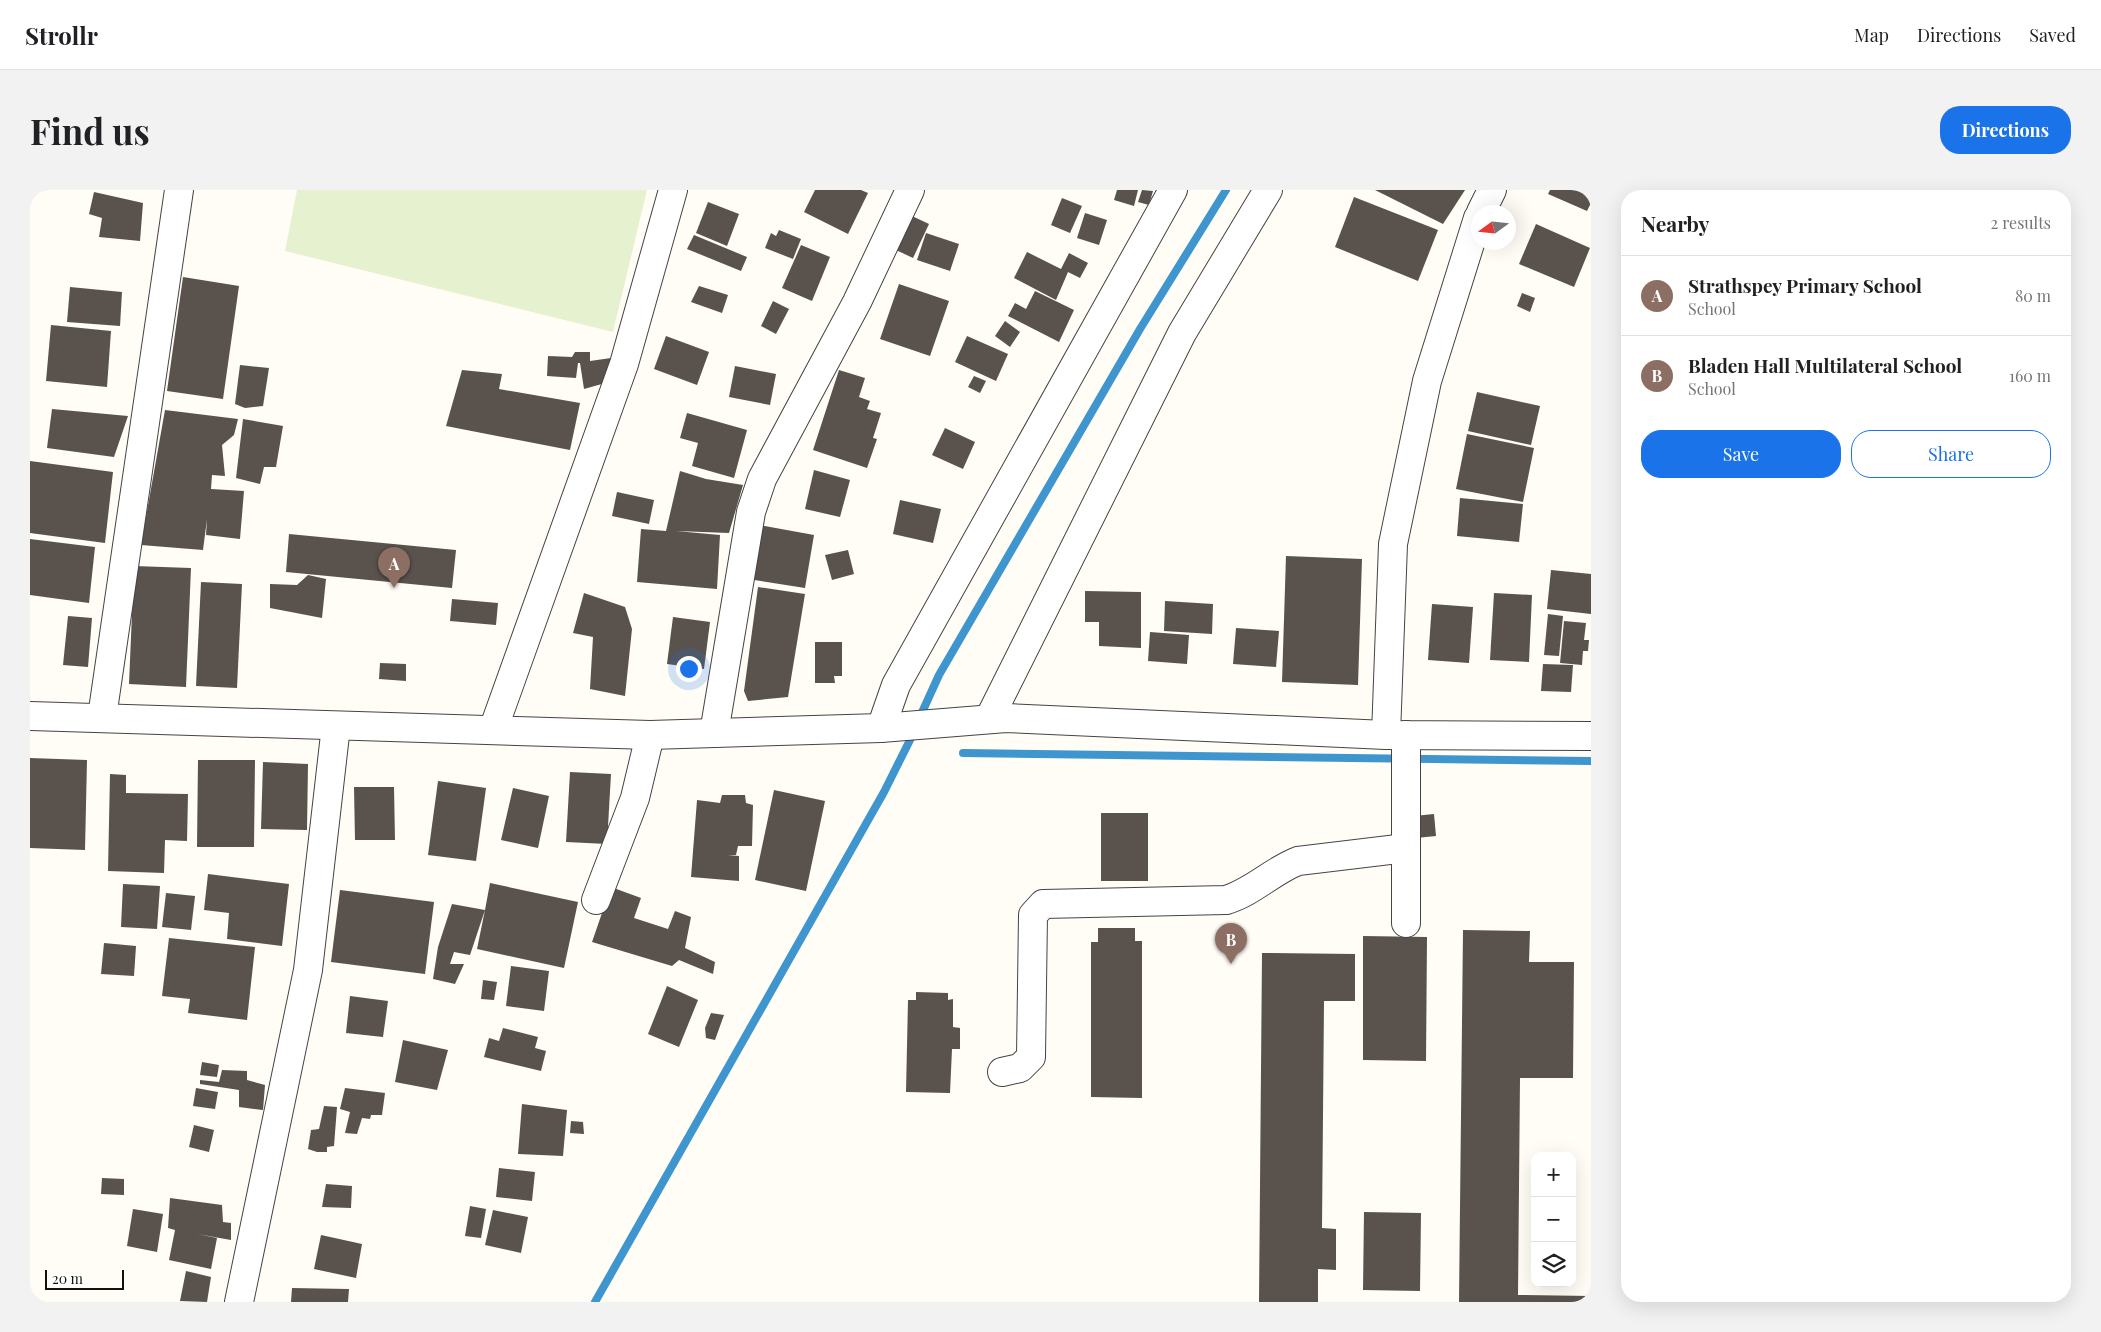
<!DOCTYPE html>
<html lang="en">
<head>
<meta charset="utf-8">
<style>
  :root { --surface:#fff; --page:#f2f2f2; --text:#202124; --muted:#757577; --line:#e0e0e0; --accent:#1a73e8 }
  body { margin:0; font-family:"Playfair Display",serif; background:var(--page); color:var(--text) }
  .controls { position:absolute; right:15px; bottom:15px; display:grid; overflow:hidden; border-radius:10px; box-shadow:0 5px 20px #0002 }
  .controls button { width:45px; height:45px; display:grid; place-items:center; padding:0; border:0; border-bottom:1px solid var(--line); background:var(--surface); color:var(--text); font:25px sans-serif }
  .compass { position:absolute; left:1441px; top:15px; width:45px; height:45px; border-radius:50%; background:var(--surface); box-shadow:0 5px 20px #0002; rotate:255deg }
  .scale { position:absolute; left:15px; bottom:12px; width:79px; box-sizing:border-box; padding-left:5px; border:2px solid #111; border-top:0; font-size:14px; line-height:18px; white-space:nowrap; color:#111; -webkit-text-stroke:4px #fff; paint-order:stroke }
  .you { position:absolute; left:658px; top:478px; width:18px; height:18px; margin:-12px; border:4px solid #fff; border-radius:50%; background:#1a73e8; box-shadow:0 0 0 8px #1a73e833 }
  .badge { display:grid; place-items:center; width:32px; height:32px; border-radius:50%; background:var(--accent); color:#fff; font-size:16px; font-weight:700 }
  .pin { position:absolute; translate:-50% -41px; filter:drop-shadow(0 1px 2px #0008) }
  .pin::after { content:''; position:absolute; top:26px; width:18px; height:15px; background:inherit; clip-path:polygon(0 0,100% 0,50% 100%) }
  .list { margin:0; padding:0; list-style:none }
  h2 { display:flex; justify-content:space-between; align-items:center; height:65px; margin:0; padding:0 20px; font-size:21px }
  h2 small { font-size:16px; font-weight:400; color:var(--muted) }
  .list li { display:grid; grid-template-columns:32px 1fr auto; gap:15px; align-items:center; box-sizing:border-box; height:80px; padding:0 20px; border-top:1px solid var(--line) }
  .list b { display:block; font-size:19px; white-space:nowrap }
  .list p { margin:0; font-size:16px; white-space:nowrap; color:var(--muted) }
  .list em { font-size:16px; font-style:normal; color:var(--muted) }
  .actions { display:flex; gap:10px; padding:15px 20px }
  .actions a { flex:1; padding:11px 0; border:1px solid var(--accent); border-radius:20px; text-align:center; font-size:18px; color:var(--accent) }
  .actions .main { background:var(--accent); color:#fff }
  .icon { flex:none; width:28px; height:28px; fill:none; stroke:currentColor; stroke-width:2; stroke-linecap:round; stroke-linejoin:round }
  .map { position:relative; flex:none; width:1561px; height:1112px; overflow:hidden; border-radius:20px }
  header { display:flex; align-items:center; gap:30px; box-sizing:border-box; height:70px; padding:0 25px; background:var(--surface); border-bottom:1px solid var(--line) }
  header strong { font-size:24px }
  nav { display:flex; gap:28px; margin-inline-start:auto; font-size:18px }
  .intro { display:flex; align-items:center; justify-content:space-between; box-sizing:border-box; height:120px; padding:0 30px }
  h1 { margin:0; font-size:35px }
  .button { padding:12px 22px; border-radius:20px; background:var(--accent); color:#fff; font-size:18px; font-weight:700 }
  main { display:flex; gap:30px; padding:0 30px }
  aside { flex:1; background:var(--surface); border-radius:20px; box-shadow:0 5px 20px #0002 }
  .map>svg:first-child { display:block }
  .pitch { fill:#e6f2cf }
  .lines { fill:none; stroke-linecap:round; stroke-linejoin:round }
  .stream { stroke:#3f96cf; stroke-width:8 }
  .building { fill:#5a524d }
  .minor-casing { stroke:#444; stroke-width:30 }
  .minor { stroke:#fff; stroke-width:28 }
</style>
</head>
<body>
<header>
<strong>Strollr</strong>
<nav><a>Map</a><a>Directions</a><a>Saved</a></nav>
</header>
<div class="intro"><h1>Find us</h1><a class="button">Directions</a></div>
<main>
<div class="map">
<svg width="1561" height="1112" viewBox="0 0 1561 1112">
  <rect width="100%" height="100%" fill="#fffdf5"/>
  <!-- pitch -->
  <path class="pitch" d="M267,0H617L583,142L255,61Z"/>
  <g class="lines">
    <!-- stream -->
    <g class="stream">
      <path d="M889,529L909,485L1110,139L1196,0"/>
      <path d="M933,563L1561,571"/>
      <path d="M565,1112L854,602L884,542"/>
    </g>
  </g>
  <!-- building -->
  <g class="building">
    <path d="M785,0H831L838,3L818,44L774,22Z"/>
    <path d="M1087,0H1108L1104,16L1084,10Z"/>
    <path d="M1112,0L1123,1L1119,15L1108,12Z"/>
    <path d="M1345,0H1435L1413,34Z"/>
    <path d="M1520,0H1561V13L1557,21L1518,4Z"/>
    <path d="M64,2L113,13L110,51L69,47L72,28L59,24Z"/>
    <path d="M1324,7L1408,40L1388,91L1305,57Z"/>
    <path d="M1032,8L1052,16L1040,43L1021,35Z"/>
    <path d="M678,12L709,24L697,56L666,43Z"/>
    <path d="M1055,23L1077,30L1069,55L1047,48Z"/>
    <path d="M882,26L899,34L883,68L866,60Z"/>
    <path d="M1506,34L1560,58L1544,97L1489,74Z"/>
    <path d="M749,40L771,49L763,69L735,58L741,43L746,46Z"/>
    <path d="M896,43L929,54L920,81L887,70Z"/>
    <path d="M664,45L717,67L711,81L657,59Z"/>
    <path d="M771,55L800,67L782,111L752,98Z"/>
    <path d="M997,62L1031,79L1039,63L1058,73L1050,88L1038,82L1026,110L984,88Z"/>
    <path d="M153,87L209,96L193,209L137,201Z"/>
    <path d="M869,94L919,111L900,166L850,149Z"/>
    <path d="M669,96L698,105L692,123L661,112Z"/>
    <path d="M40,97L92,102L90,136L37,132Z"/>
    <path d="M1005,101L1044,120L1029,152L978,126L985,113L996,119Z"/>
    <path d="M1492,103L1505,108L1500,122L1487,116Z"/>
    <path d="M743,111L759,119L746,144L731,136Z"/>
    <path d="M975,131L990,142L980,157L965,146Z"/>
    <path d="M21,135L81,141L77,197L16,191Z"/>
    <path d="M636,146L679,162L667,195L624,179Z"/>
    <path d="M937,146L978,164L966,191L925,172Z"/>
    <path d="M545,162H560V171L581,168L586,190L554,199L550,173H548L546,188L517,186L518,166L542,167Z"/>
    <path d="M210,175L239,178L233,216L215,218L205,214Z"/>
    <path d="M705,176L746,184L740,215L699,207Z"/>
    <path d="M432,180L472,184L469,199L550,213L540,260L416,236Z"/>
    <path d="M809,180L835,188L829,207L840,211L837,219L851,223L843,248L847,249L837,278L783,260Z"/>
    <path d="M944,186L956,191L950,203L938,197Z"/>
    <path d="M1447,202L1510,216L1501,255L1438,241Z"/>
    <path d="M22,219L98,226L84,267L17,258Z"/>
    <path d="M135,220L208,229L204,245L192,255L195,286L182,285L181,299L214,301L210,349L176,345L177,329L173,360L111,355Z"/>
    <path d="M657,223L717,240L704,288L662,276L668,253L650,248Z"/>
    <path d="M213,229L253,236L246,277H234L230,294L206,288Z"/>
    <path d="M915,238L945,252L933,279L902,265Z"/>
    <path d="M1437,244L1504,258L1493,312L1426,299Z"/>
    <path d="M0,271L83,282L75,353L0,343Z"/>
    <path d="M784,280L820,290L810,327L775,319Z"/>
    <path d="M650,281L676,289L713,295L699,343L646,341L690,345L687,399L607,392L611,339L636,341Z"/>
    <path d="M587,302L624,310L619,334L582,326Z"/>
    <path d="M1430,308L1493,314L1489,352L1427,346Z"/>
    <path d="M870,310L911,319L903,353L863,344Z"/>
    <path d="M729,335L784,345L775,398L718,389Z"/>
    <path d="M259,344L426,360L422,398L256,382Z"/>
    <path d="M0,349L65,357L59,413L0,405Z"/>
    <path d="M818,360L824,384L802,390L795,365Z"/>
    <path d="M1256,366L1332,369L1328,495L1252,492Z"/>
    <path d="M104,376L161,378L156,497L99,494Z"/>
    <path d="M1521,380L1561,384V424L1517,419Z"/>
    <path d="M278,385L296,389L292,428L240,418V394L267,395Z"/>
    <path d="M171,392L212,394L207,498L166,496Z"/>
    <path d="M728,397L775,404L758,507L718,511L714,501Z"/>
    <path d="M1055,401L1111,402V458L1069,456V432H1055Z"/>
    <path d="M554,403L595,417L602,439L595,506L560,499L563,447L543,443Z"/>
    <path d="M1464,403L1502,405L1499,472L1460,470Z"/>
    <path d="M422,409L468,413L466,435L420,431Z"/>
    <path d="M1135,411L1183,414L1182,444L1134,441Z"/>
    <path d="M1402,414L1443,417L1439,473L1398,470Z"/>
    <path d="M1518,424L1533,426L1529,466L1514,465Z"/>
    <path d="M38,426L62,428L58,477L33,475Z"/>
    <path d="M643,427L680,432L674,479L637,474Z"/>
    <path d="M1534,431L1556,433L1554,450H1559L1558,461H1553L1552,475L1530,473Z"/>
    <path d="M1206,438L1249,441L1246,477L1203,474Z"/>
    <path d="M1120,442L1159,445L1157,474L1118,471Z"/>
    <path d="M785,452H812V486H804L805,493H785Z"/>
    <path d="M350,473L376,474V491L349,489Z"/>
    <path d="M1513,474L1543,475L1541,502L1511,501Z"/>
    <path d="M0,568L57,570L55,660L0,658Z"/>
    <path d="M168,570H225L224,657H167Z"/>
    <path d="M233,572L278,574L277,640L231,639Z"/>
    <path d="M540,582L581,584L577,654L536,652Z"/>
    <path d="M80,584L96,585V603L158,604L157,651L135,650L134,683L78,681Z"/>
    <path d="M408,591L456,598L446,671L398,665Z"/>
    <path d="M324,597H364L365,650H325Z"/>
    <path d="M483,598L519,606L508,658L471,650Z"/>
    <path d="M744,600L795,611L776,701L725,690Z"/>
    <path d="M692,605H715L716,613L723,615L722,656H708L706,665H698L709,666V691L661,687L667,610L690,613Z"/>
    <rect x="1071" y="623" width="47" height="68"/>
    <path d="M1404,624L1406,646L1386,648L1384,626Z"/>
    <path d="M178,684L259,694L252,756L197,749L199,723L174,720Z"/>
    <path d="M460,693L548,712L534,778L447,759L455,720L440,765L424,762L420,774H434L425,794L403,789L408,757L422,714L455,720Z"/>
    <path d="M93,694L130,696L127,739L91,737Z"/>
    <path d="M581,697L611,708L604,728L638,739L645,721L661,727L655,758L685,772L683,784L649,770L642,776L562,752Z"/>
    <path d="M310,700L404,712L395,784L301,772Z"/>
    <path d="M136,703L165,706L161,740L132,737Z"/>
    <path d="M1068,738H1105V751H1112V908L1061,907V752H1068Z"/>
    <path d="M1433,740L1500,741L1499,772H1544L1543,888H1490L1488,1105L1561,1106V1112H1429Z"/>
    <path d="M1333,746L1397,747L1396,871L1333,870Z"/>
    <path d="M139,748L225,757L217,830L158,823L160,809L132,806Z"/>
    <path d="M74,753L106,756L104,786L71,784Z"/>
    <path d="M1232,763L1325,764V811H1294L1292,1038L1306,1039V1080L1288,1079V1112H1229Z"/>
    <path d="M481,776L519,781L514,821L476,816Z"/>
    <path d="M453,790L467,792L464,810L451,809Z"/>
    <path d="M637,796L668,810L649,857L618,844Z"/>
    <path d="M886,802L918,803V810L923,809V837L930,838V859H922L920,903L876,902L878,810H886Z"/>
    <path d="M320,806L358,811L353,847L316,843Z"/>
    <path d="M681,823L694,825L685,850L676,848L675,838Z"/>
    <path d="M473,838L508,847L505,858L516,861L511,881L454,867L459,848L469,851Z"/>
    <path d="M373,850L418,860L407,900L365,892Z"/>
    <path d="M172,872L189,875L187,887L170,885Z"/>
    <path d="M192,880L217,881V890L235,895L233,920L209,917V900L170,894V890L189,892Z"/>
    <path d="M166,898L188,902L185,919L163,916Z"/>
    <path d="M315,898L355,903L352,925H341L340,929L332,928L327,944L315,943L320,922L310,919Z"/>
    <path d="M492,914L537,920L533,966L488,964Z"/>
    <path d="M294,916L307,917L304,956L297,957V962H287L278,959L281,940L289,939Z"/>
    <path d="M541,931L553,932L554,944L540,943Z"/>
    <path d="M164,935L184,940L179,962L159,957Z"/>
    <path d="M469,978L505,982L502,1011L466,1007Z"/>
    <path d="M72,988L94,989V1005L71,1004Z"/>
    <path d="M296,994L322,996L321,1018L292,1017Z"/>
    <path d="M140,1008L192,1015L193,1032L201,1033V1050L167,1044L187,1048L181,1079L139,1070L145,1040L138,1038Z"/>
    <path d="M440,1016L456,1019L451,1048L435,1046Z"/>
    <path d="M103,1019L133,1024L127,1062L97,1056Z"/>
    <path d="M463,1020L498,1027L491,1063L455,1055Z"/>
    <path d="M1334,1022L1391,1023L1390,1101L1333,1100Z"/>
    <path d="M291,1045L332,1054L326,1088L284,1079Z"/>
    <path d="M156,1081L181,1087L177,1112L150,1111Z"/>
    <path d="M262,1098L319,1099L318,1112H261Z"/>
  </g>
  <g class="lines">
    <!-- minor casing -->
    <g class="minor-casing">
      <g id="minor">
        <path d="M1451,22L1462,0"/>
        <path d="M0,526L620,545L851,538L976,528L1356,545L1561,546"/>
        <path d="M72,527L149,0"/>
        <path d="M959,529L1152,143L1238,0"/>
        <path d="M851,538L866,495L1143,0"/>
        <path d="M463,540L594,174L643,0"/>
        <path d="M684,543L721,322L732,289L827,112L880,0"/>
        <path d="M1356,545L1363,354L1397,191L1448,28"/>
        <path d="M566,710L605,608L620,545"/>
        <path d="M1376,733V545"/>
        <path d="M972,882L990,878L1001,867L1003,725L1013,714L1196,710C1223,702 1242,681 1268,671L1376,658"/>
        <path d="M209,1112L278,780L306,536"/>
      </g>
    </g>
    <!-- minor -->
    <use href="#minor" class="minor"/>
  </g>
</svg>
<div class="controls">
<button>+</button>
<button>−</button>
<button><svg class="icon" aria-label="layers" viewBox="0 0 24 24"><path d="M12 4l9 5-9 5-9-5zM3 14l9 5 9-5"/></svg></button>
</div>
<svg class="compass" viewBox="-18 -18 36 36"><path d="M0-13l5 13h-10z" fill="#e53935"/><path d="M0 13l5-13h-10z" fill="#757577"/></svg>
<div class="scale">20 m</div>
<div class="you"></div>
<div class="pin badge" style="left:364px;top:398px;background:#8d6e63">A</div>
<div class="pin badge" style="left:1201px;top:774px;background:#8d6e63">B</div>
</div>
<aside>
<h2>Nearby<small>2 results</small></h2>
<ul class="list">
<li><span class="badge" style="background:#8d6e63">A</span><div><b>Strathspey Primary School</b><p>School</p></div><em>80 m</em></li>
<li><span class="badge" style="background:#8d6e63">B</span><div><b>Bladen Hall Multilateral School</b><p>School</p></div><em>160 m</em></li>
</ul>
<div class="actions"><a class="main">Save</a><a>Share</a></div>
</aside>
</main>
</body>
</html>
